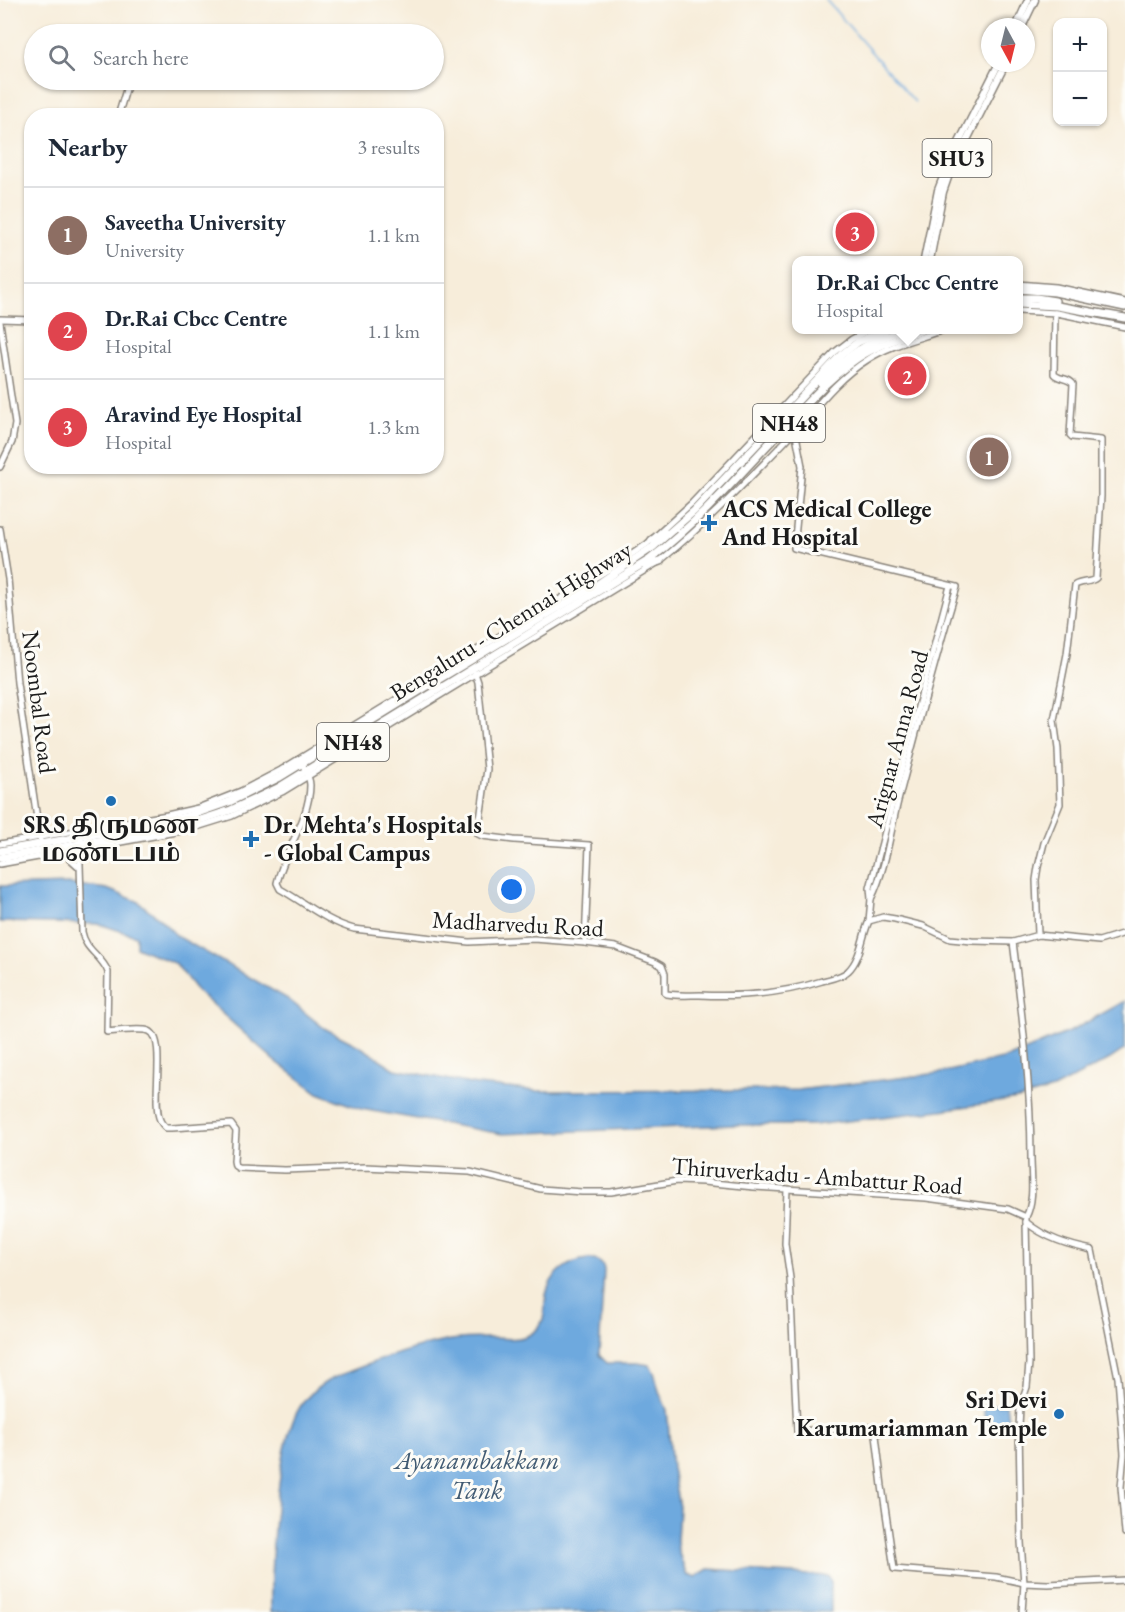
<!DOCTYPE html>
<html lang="en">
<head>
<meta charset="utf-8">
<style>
  :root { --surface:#fff; --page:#f6f6f7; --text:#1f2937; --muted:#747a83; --line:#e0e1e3; --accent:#1f6fb2 }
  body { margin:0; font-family:"EB Garamond","Noto Serif Tamil",serif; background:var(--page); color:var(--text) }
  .controls { position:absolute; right:18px; top:18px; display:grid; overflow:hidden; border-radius:12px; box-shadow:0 2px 4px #0004 }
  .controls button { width:54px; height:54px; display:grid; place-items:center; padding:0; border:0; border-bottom:2px solid var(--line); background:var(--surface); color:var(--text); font:30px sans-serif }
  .compass { position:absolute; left:981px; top:18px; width:54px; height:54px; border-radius:50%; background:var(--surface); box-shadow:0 2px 4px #0004; rotate:173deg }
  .you { position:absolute; left:512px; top:890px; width:21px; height:21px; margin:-15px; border:4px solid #fff; border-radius:50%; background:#1a73e8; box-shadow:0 0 0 9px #1a73e833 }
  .badge { display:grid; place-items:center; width:39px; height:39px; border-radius:50%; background:var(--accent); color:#fff; font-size:20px; font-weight:700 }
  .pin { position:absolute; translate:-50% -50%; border:3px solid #fff; box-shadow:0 2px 6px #0006 }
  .popup { position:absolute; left:792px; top:256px; width:231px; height:78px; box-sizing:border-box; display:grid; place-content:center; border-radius:12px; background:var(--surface); filter:drop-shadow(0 2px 4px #0005); font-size:20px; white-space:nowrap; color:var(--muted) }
  .popup b { font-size:22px; color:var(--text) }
  .popup::after { content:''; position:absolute; left:50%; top:100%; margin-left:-12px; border:12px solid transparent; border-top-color:var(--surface) }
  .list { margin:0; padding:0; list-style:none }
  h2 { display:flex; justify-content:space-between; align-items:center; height:78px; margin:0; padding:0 24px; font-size:26px }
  h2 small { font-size:20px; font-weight:400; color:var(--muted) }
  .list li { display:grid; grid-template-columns:39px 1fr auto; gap:18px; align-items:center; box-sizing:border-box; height:96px; padding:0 24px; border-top:2px solid var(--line) }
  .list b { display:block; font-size:22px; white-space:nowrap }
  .list p { margin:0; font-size:20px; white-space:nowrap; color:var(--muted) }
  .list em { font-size:20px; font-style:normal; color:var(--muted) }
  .icon { flex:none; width:33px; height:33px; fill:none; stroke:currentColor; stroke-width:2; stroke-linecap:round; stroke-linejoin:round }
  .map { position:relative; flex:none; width:1125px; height:1612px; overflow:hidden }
  .search { position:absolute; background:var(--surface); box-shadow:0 2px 4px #0004; left:24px; top:24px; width:420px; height:66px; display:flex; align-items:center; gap:15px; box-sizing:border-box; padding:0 21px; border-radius:33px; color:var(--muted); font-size:22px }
  .panel { position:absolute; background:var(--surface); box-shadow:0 2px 4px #0004; left:24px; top:108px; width:420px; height:366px; border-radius:24px }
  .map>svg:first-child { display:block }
  .water { fill:#6ea9de; stroke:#45627d; stroke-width:1.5 }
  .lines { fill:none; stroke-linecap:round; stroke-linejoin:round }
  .stream { stroke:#6ea9de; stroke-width:1.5 }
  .secondary-casing { stroke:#8a847b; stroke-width:8 }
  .primary-casing { stroke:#8a847b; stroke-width:9 }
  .highway-casing { stroke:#8a847b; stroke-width:10 }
  .secondary { stroke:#fff; stroke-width:5 }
  .primary { stroke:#fff; stroke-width:6 }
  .highway { stroke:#fff; stroke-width:7 }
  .poi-dot { fill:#1f6fb2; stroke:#fdfcf7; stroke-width:2 }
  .labels { text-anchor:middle; stroke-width:6; stroke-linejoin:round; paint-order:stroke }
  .shield { fill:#fdfcf7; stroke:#605f5e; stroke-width:1.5 }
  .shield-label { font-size:22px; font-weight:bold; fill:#1c1c1c }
  .poi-label { font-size:24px; font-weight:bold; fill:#1c1c1c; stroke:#fdfcf7; text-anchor:start }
  .street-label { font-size:24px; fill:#1c1c1c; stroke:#fdfcf7 }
  .water-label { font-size:26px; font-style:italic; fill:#415b73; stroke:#fdfcf7 }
</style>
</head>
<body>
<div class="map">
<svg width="1125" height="1612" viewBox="0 0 1125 1612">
  <rect width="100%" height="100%" fill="#fdfcf7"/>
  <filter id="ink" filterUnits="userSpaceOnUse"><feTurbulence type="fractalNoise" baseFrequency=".0167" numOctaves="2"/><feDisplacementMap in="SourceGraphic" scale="12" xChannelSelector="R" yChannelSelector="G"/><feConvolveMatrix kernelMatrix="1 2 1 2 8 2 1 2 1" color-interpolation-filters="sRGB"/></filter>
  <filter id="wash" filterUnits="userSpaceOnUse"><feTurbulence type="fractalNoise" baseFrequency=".008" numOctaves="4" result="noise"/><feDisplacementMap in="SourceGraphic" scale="24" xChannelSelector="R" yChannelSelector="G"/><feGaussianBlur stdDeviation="1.35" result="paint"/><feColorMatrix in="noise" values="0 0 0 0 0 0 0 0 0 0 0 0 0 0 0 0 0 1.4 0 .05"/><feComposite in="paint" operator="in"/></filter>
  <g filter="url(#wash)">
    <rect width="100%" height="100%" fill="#f7edda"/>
    <!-- water -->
    <g class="water">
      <path d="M70,884L107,889L137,901L158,917L177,936L288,999L324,1028L361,1047L395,1069L477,1085L538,1091L798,1090L940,1073L1007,1058L1071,1031L1125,1001V1049L1110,1059L1053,1089L1018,1099L941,1110L814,1125H735L502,1134L361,1109L318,1093L274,1060L197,991L176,964L136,947V936L99,924L0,922V886Z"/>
      <path d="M588,1259C595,1260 603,1261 604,1270L599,1355L607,1363H638L649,1365L654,1372L659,1391L667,1410L672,1468L679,1507L677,1541L678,1550L686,1574L689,1576L695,1577L708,1569L828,1576L831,1582V1612H271C270,1564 274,1517 281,1470C284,1451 288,1429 297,1412C305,1397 318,1386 333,1378C371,1363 410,1347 451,1340C463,1338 475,1338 488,1338C501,1338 517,1341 529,1335C548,1324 543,1312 546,1295C550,1275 567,1261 588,1259Z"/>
      <path d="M1006,1404L1009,1427L986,1429L983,1406Z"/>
    </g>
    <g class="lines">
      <!-- stream -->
      <path class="stream" d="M826,0L915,102"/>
    </g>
  </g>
  <g filter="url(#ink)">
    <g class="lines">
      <!-- secondary casing -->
      <g class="secondary-casing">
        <g id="secondary">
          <path d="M118,116L128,83"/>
          <path d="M1018,284L1056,287L1125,302"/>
          <path d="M1018,311L1057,313L1125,327"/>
          <path d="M0,319L32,320"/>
          <path d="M0,322L15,424L12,442L0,467"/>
          <path d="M795,430L802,466L794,548L957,587C935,658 917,730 898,801C890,833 886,869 871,899"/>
          <path d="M0,529L8,579L17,683L40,839"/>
          <path d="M475,673L478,682L487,769L478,834L482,836L514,840L589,845L585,943"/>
          <path d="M300,759C303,767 310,776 310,785C310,818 284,852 277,883L280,889C305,903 327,922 354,929L469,942L534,939L585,943L616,947L655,962L662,966L665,974V993L667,994C678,996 689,995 700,995C741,997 782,994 822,981C830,979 842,977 848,971C861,959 862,936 869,921L883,917L895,919L923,926L950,939L972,941L1013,942L1038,935L1099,941L1125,933"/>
          <path d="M79,831L82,932C85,950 102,956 108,972L107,1032C116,1031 141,1028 149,1031C167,1038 151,1102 160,1120C161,1123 164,1126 166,1128H172L231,1124L236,1131L234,1161L235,1166L238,1168L285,1170L365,1167L470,1172L541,1189L582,1192H611L677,1181L703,1182L754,1187L926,1198L1008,1209L1026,1217V1222C1045,1238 1068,1245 1092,1250L1118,1378L1124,1454L1121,1487L1125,1533"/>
          <path d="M0,844L167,815L198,808L241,791L281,770L614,566L647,544L692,503L835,352L852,339L869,330"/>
          <path d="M60,854L67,856L79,867"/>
          <path d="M0,864L187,830L232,816L282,792L660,561C708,522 752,476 795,431C817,406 838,378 867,360C889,345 918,339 943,330"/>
          <path d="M869,921L871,899L870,888L950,586"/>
          <path d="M1038,935L1036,880L1038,867L1044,843L1060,804L1058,749L1054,720L1067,654L1075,585C1082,581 1091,583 1096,578L1101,496V440L1072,437L1070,435L1073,384C1068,377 1059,380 1054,374L1055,313"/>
          <path d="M1013,942C1022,1014 1031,1086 1031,1158C1031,1176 1035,1200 1026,1217"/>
          <path d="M787,1189L785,1244L790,1278L797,1431L875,1427L882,1486L894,1569L996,1577L1024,1583L1048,1584L1125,1580"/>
          <path d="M1022,1612L1024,1583L1021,1542L1019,1427L1020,1407L1027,1387L1029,1363L1026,1222"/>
        </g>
      </g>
      <!-- primary casing -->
      <g class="primary-casing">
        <g id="primary">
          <path d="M1016,27L1028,0"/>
          <path d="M1022,27L1035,0"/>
          <path d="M924,260L938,190L948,164L999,63"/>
          <path d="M930,260L943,192L952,166L968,138L1006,63"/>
        </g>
      </g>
      <!-- highway casing -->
      <g class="highway-casing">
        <g id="highway">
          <path d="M1018,289L1055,292L1125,307"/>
          <path d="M1018,298H1036L1055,301"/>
          <path d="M1018,304L1057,306L1125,318"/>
          <path d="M821,383C847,355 867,342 903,330"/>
          <path d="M652,540L665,533"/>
          <path d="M645,566L660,561"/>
          <path d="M0,851L142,826L189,816L229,802L280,777L426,687L598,584L653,547L694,511L841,355L858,342L885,330"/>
          <path d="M0,858L143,833L188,824L231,810L278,788L649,560C700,521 742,472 786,425C808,402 830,377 856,359C876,345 900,338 923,330"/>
        </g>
      </g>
      <!-- secondary -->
      <use href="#secondary" class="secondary"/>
      <!-- primary -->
      <use href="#primary" class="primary"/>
      <!-- highway -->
      <use href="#highway" class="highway"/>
    </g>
  </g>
  <!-- markers -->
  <g class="poi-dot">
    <path d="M706 514h6v6h6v6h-6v6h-6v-6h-6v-6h6z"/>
    <circle cx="111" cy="801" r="6"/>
    <path d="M248 830h6v6h6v6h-6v6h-6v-6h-6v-6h6z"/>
    <circle cx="1059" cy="1414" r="6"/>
  </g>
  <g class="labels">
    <!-- shield labels -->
    <g class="shield">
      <rect x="922.5" y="139" width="69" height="38" rx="4.5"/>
      <rect x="753" y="404" width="72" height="38" rx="4.5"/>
      <rect x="317" y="723" width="72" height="38" rx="4.5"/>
    </g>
    <g class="shield-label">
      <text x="957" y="166">SHU3</text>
      <text x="789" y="431">NH48</text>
      <text x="353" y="750">NH48</text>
    </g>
    <!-- poi labels -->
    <g class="poi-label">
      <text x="722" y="517">ACS Medical College<tspan x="722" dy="28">And Hospital</tspan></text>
      <text x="111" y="833" text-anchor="middle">SRS திருமண<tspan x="111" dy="28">மண்டபம்</tspan></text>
      <text x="264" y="833">Dr. Mehta's Hospitals<tspan x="264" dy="28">- Global Campus</tspan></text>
      <text x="1047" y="1408" text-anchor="end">Sri Devi<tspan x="1047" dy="28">Karumariamman Temple</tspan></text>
    </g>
    <!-- street labels -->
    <g class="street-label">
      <text transform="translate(511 621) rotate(-32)" y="8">Bengaluru - Chennai Highway</text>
      <text transform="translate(39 702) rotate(83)" y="8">Noombal Road</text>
      <text transform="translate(897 739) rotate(-75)" y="8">Arignar Anna Road</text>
      <text transform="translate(518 924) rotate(3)" y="8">Madharvedu Road</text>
      <text transform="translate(817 1176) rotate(4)" y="8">Thiruverkadu - Ambattur Road</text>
    </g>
    <!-- water labels -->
    <g class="water-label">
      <text x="477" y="1469">Ayanambakkam<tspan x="477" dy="30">Tank</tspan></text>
    </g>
  </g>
</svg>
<div class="controls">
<button>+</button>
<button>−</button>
</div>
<svg class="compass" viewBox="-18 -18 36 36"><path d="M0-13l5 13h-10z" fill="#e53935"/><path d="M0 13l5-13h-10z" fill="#747a83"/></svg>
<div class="you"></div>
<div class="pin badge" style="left:989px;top:457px;background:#8d6e63">1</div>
<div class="pin badge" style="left:907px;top:376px;background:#e0444e">2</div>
<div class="popup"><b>Dr.Rai Cbcc Centre</b>Hospital</div>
<div class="pin badge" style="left:855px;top:232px;background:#e0444e">3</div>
<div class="search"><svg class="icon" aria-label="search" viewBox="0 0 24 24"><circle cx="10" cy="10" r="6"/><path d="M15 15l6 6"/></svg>Search here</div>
<section class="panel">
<h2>Nearby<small>3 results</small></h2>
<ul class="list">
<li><span class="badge" style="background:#8d6e63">1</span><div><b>Saveetha University</b><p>University</p></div><em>1.1 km</em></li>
<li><span class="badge" style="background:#e0444e">2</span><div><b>Dr.Rai Cbcc Centre</b><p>Hospital</p></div><em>1.1 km</em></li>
<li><span class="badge" style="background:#e0444e">3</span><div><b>Aravind Eye Hospital</b><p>Hospital</p></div><em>1.3 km</em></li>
</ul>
</section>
</div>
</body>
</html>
